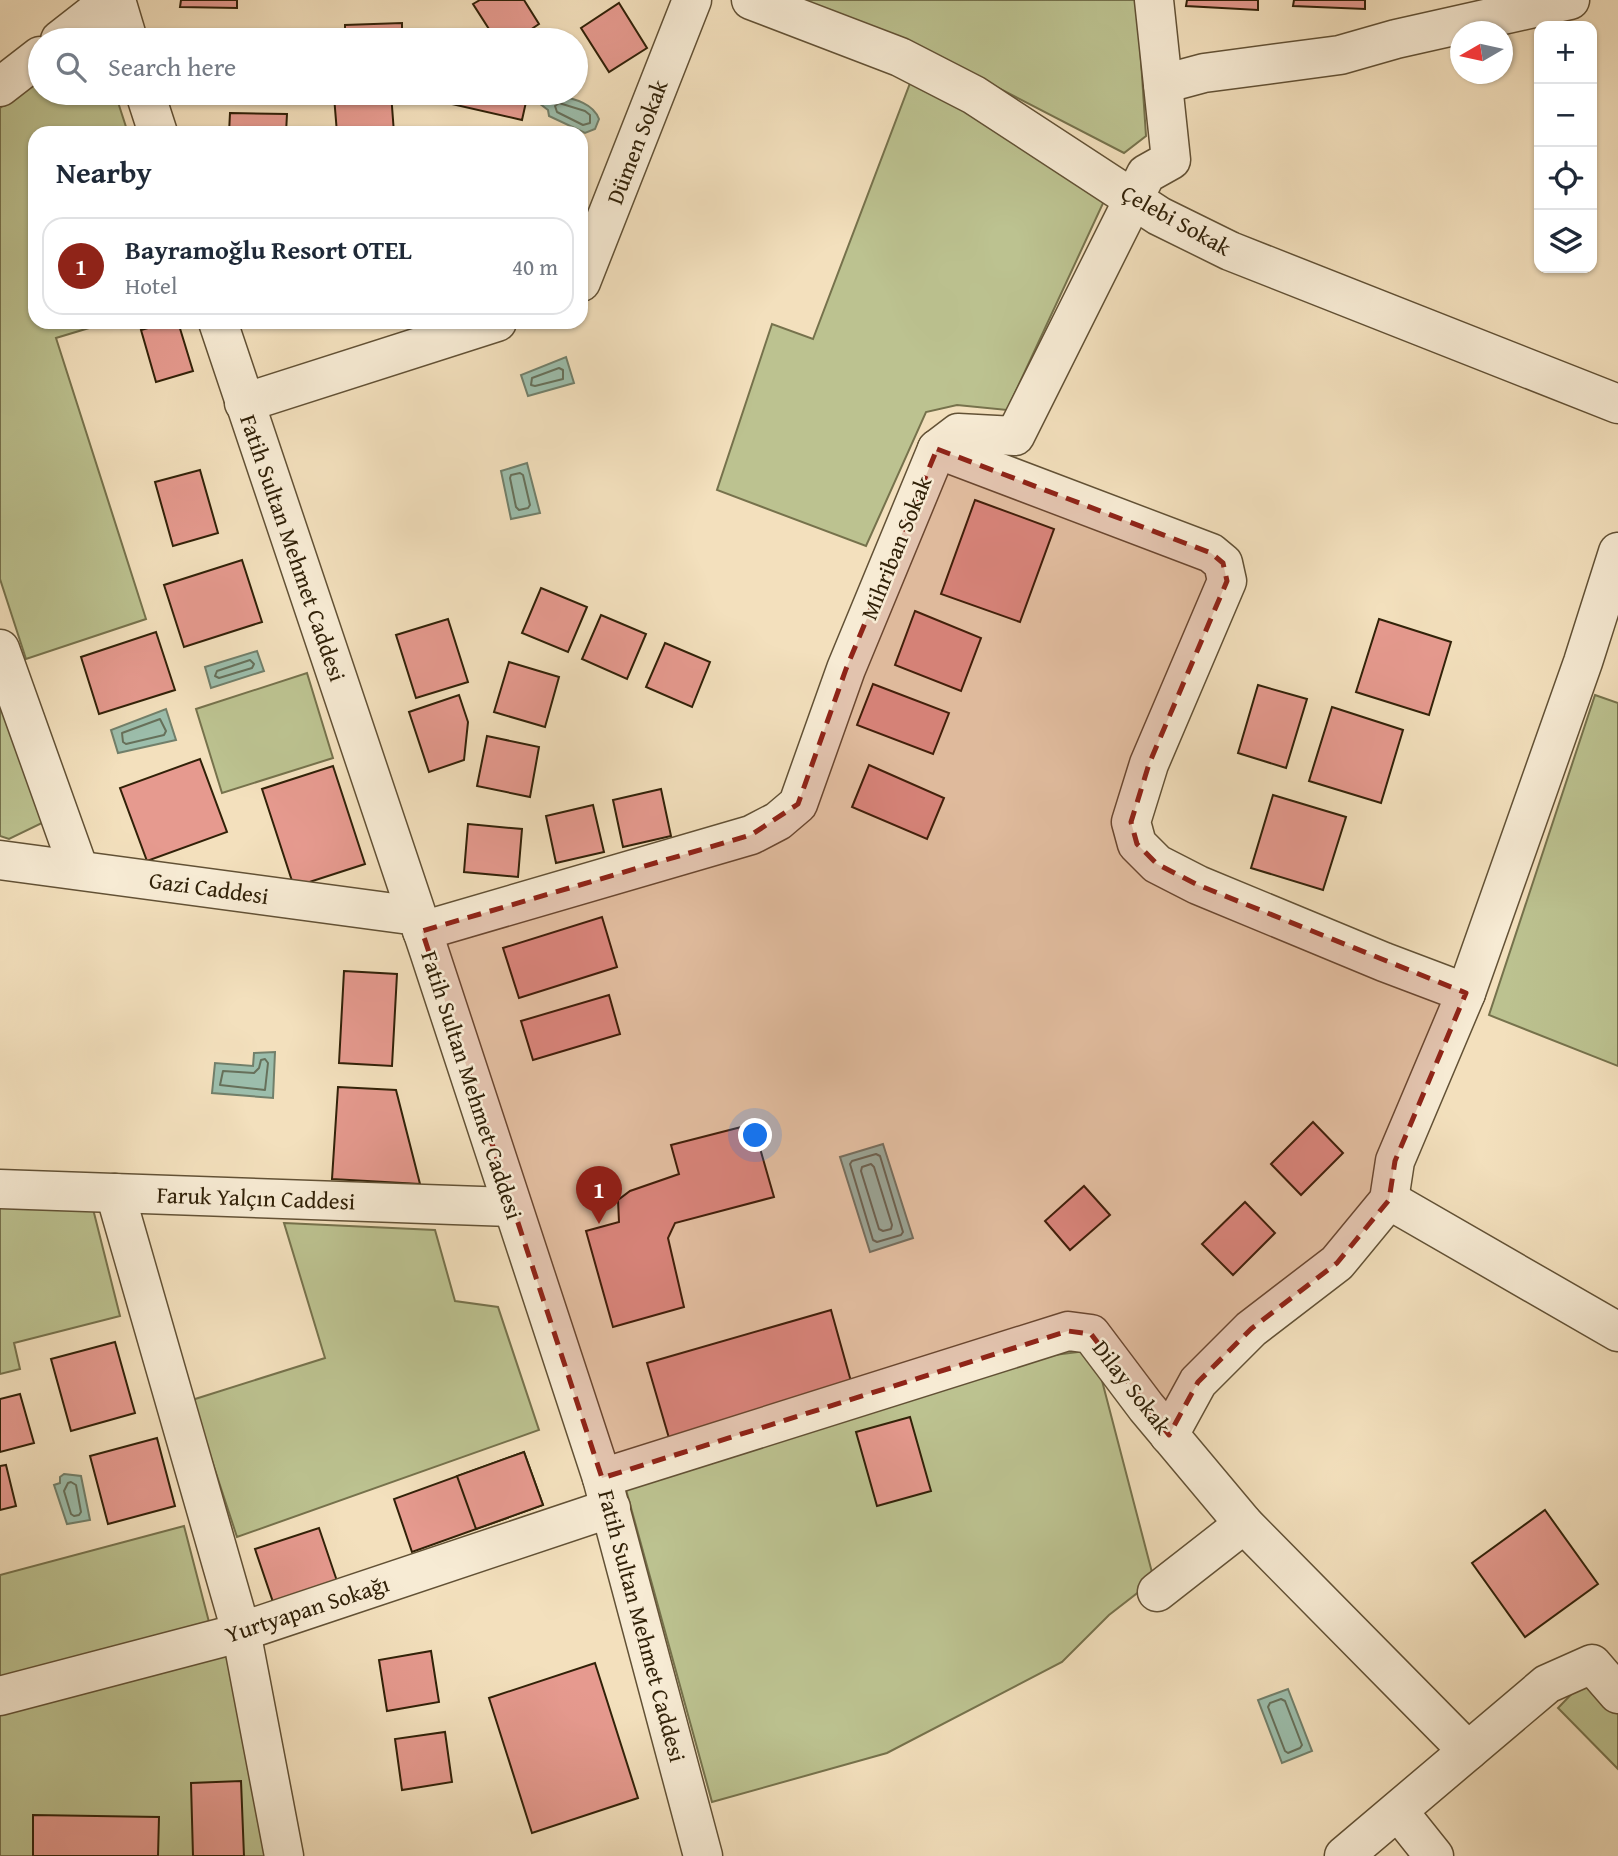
<!DOCTYPE html>
<html lang="en">
<head>
<meta charset="utf-8">
<style>
  :root { --surface:#fff; --page:#f6f6f7; --text:#1f2937; --muted:#747a83; --line:#e0e1e3; --accent:#8f2418 }
  body { margin:0; font-family:"Gentium Book Plus",serif; background:var(--page); color:var(--text) }
  .controls { position:absolute; right:21px; top:21px; display:grid; overflow:hidden; border-radius:14px; box-shadow:0 2px 5px #0004 }
  .controls button { width:63px; height:63px; display:grid; place-items:center; padding:0; border:0; border-bottom:2px solid var(--line); background:var(--surface); color:var(--text); font:35px sans-serif }
  .compass { position:absolute; left:1450px; top:21px; width:63px; height:63px; border-radius:50%; background:var(--surface); box-shadow:0 2px 5px #0004; rotate:261deg }
  .you { position:absolute; left:756px; top:1136px; width:24px; height:24px; margin:-18px; border:5px solid #fff; border-radius:50%; background:#1a73e8; box-shadow:0 0 0 10px #1a73e833 }
  .badge { display:grid; place-items:center; width:46px; height:46px; border-radius:50%; background:var(--accent); color:#fff; font-size:23px; font-weight:700 }
  .pin { position:absolute; translate:-50% -58px; filter:drop-shadow(0 2px 4px #0008) }
  .pin::after { content:''; position:absolute; top:37px; width:24px; height:21px; background:inherit; clip-path:polygon(0 0,100% 0,50% 100%) }
  .list { margin:0; padding:0; list-style:none }
  h2 { display:flex; justify-content:space-between; align-items:center; height:91px; margin:0; padding:0 28px; font-size:30px }
  h2 small { font-size:23px; font-weight:400; color:var(--muted) }
  .list li { display:grid; grid-template-columns:46px 1fr auto; gap:21px; align-items:center; box-sizing:border-box; height:98px; margin:0 14px 14px; padding:0 14px; border:2px solid var(--line); border-radius:21px }
  .list b { display:block; font-size:26px; white-space:nowrap }
  .list p { margin:0; font-size:23px; white-space:nowrap; color:var(--muted) }
  .list em { font-size:23px; font-style:normal; color:var(--muted) }
  .icon { flex:none; width:38px; height:38px; fill:none; stroke:currentColor; stroke-width:2; stroke-linecap:round; stroke-linejoin:round }
  .map { position:relative; flex:none; width:1618px; height:1856px; overflow:hidden }
  .search { position:absolute; background:var(--surface); box-shadow:0 2px 5px #0004; left:28px; top:28px; width:560px; height:77px; display:flex; align-items:center; gap:18px; box-sizing:border-box; padding:0 24px; border-radius:38px; color:var(--muted); font-size:26px }
  .panel { position:absolute; background:var(--surface); box-shadow:0 2px 5px #0004; left:28px; top:126px; width:560px; height:203px; border-radius:21px }
  .map>svg:first-child { display:block }
  .green { fill:#bcc290; stroke:#76724c; stroke-width:2 }
  .water { fill:#9cbeac; stroke:#717f6a; stroke-width:2 }
  .lines { fill:none; stroke-linecap:round; stroke-linejoin:round }
  .shore { stroke:#66705a; stroke-width:2 }
  .building { fill:#e69a8f; stroke:#312108; stroke-width:2 }
  .minor-casing { stroke:#625135; stroke-width:41 }
  .tertiary-casing { stroke:#625135; stroke-width:41 }
  .minor { stroke:#f7ebd4; stroke-width:38 }
  .tertiary { stroke:#f7ebd4; stroke-width:38 }
  .marked { fill:#8f2418; fill-opacity:0.2; stroke:#8f2418; stroke-width:5; stroke-dasharray:14 9; stroke-linejoin:round }
  .labels { text-anchor:middle; stroke-width:5; stroke-linejoin:round; paint-order:stroke }
  .street-label { font-size:23px; fill:#312108; stroke:#f7ebd4 }
</style>
</head>
<body>
<div class="map">
<svg width="1618" height="1856" viewBox="0 0 1618 1856">
  <rect width="100%" height="100%" fill="#f3e0bd"/>
  <filter id="stains"><feTurbulence type="fractalNoise" baseFrequency=".00286" numOctaves="4"/><feColorMatrix values="0 0 0 0 .2 0 0 0 0 .09 0 0 0 0 .02 0 0 0 .5 -.17"/></filter>
  <radialGradient id="worn" r=".72"><stop offset=".6" stop-color="#630" stop-opacity="0"/><stop offset="1" stop-color="#630" stop-opacity=".3"/></radialGradient>
  <!-- green -->
  <g class="green">
    <path d="M801,0H1137L1146,136L1124,153L983,80Z"/>
    <path d="M40,77V93H115L128,133H35V322H109L56,338L146,619L26,659L0,579V108Z"/>
    <path d="M912,78L1105,199L1007,410L957,405L926,412L866,546L717,490L772,324L813,339Z"/>
    <path d="M307,673L333,758L222,793L196,709Z"/>
    <path d="M1595,695L1618,703V1066L1489,1015Z"/>
    <path d="M0,697L42,823L9,839L0,836Z"/>
    <path d="M0,1202L92,1205L120,1316L14,1343L20,1369L0,1374Z"/>
    <path d="M284,1223L435,1230L455,1301L498,1307L539,1430L237,1537L192,1400L325,1358Z"/>
    <path d="M1094,1350L1154,1580L1109,1615L1062,1662L887,1753L712,1802L625,1486L1054,1355Z"/>
    <path d="M184,1526L209,1622L0,1677V1575Z"/>
    <path d="M230,1652L266,1856H0V1710Z"/>
    <path d="M1588,1677L1618,1710V1769L1558,1708Z"/>
  </g>
  <!-- water -->
  <g class="water">
    <path d="M549,93C567,98 592,100 599,119L595,129L585,133L549,116L548,110L539,103L540,95Z"/>
    <path d="M566,357L574,383L528,396L521,375Z"/>
    <path d="M527,463L540,513L511,519L501,471Z"/>
    <path d="M257,651L264,671L211,688L205,667Z"/>
    <path d="M166,709L176,740L118,753L111,730Z"/>
    <path d="M275,1052L273,1098L212,1093L215,1063L253,1066L254,1053Z"/>
    <path d="M883,1144L913,1238L870,1252L840,1157Z"/>
    <path d="M64,1474L81,1476L90,1520L67,1524L54,1485L60,1483V1477Z"/>
    <path d="M1288,1689L1312,1751L1282,1763L1258,1700Z"/>
  </g>
  <g class="lines">
    <!-- shore -->
    <g class="shore">
      <path d="M559,103L585,111L590,115V123L583,125L557,112L555,106Z"/>
      <path d="M559,368L563,370V379L535,386L531,385L532,378Z"/>
      <path d="M520,473L523,475L530,505L528,508L519,510L516,507L510,478L511,475Z"/>
      <path d="M250,660L254,664L252,668L219,678L215,676L217,671Z"/>
      <path d="M160,719L166,731L164,735L126,744L123,742L122,733Z"/>
      <path d="M265,1059L268,1063L265,1090L220,1085L223,1071L254,1073L259,1068L261,1060Z"/>
      <path d="M876,1154L880,1156L903,1232L901,1235L877,1242L873,1240L850,1164L852,1161Z"/>
      <path d="M871,1164L874,1167L892,1225L891,1229L883,1231L879,1229L861,1171L862,1167Z"/>
      <path d="M71,1482L76,1485L81,1512L79,1515L74,1516L71,1514L64,1491L68,1483Z"/>
      <path d="M1281,1699L1285,1701L1302,1745L1300,1748L1288,1753L1285,1751L1268,1707L1270,1703Z"/>
    </g>
  </g>
  <!-- building -->
  <g class="building">
    <path d="M181,0H237V8L180,7Z"/>
    <path d="M480,0H524L539,24L515,40H496L473,4Z"/>
    <path d="M1187,0H1258V10L1186,6Z"/>
    <path d="M1294,0H1365V9L1293,6Z"/>
    <path d="M619,3L647,48L609,72L581,28Z"/>
    <path d="M402,23V40H345V25Z"/>
    <path d="M369,93H391L394,133H337L334,96Z"/>
    <path d="M445,93H528L522,120L443,102Z"/>
    <path d="M230,113L287,114L286,133H229Z"/>
    <path d="M169,322H178L193,371L156,382L141,330Z"/>
    <path d="M200,470L218,533L173,546L155,482Z"/>
    <path d="M975,500L1054,529L1020,622L941,594Z"/>
    <path d="M242,560L262,622L184,647L164,585Z"/>
    <path d="M541,588L587,607L568,652L522,633Z"/>
    <path d="M915,611L981,638L961,691L895,665Z"/>
    <path d="M601,615L646,634L627,679L582,659Z"/>
    <path d="M448,619L468,682L416,698L396,635Z"/>
    <path d="M1379,619L1451,642L1429,715L1356,692Z"/>
    <path d="M156,632L175,690L99,714L81,657Z"/>
    <path d="M665,643L710,662L692,707L646,687Z"/>
    <path d="M509,662L559,677L545,727L494,712Z"/>
    <path d="M873,684L949,713L933,754L857,725Z"/>
    <path d="M1258,685L1307,699L1286,768L1238,753Z"/>
    <path d="M459,695L468,722L464,760L429,772L409,712Z"/>
    <path d="M1332,707L1403,730L1381,803L1309,781Z"/>
    <path d="M487,736L539,747L530,797L477,786Z"/>
    <path d="M200,759L227,832L147,861L120,788Z"/>
    <path d="M869,765L944,798L927,839L852,807Z"/>
    <path d="M333,766L365,864L294,887L262,789Z"/>
    <path d="M661,789L671,836L623,847L613,800Z"/>
    <path d="M1273,795L1346,817L1323,890L1251,868Z"/>
    <path d="M593,805L604,852L556,863L546,816Z"/>
    <path d="M468,824L522,829L518,877L464,872Z"/>
    <path d="M602,917L617,967L519,998L503,948Z"/>
    <path d="M344,971L397,974L392,1066L339,1063Z"/>
    <path d="M609,995L620,1034L533,1060L521,1021Z"/>
    <path d="M338,1087L396,1090L420,1184L332,1179Z"/>
    <path d="M1313,1122L1343,1153L1301,1195L1271,1164Z"/>
    <path d="M753,1124L774,1197L675,1223L668,1238L684,1307L613,1327L586,1231L619,1222L618,1200L630,1191L679,1174L671,1145Z"/>
    <path d="M1084,1186L1110,1215L1070,1250L1045,1221Z"/>
    <path d="M1245,1202L1275,1233L1233,1275L1202,1244Z"/>
    <path d="M831,1310L852,1385L669,1438L647,1363Z"/>
    <path d="M115,1342L135,1413L71,1431L51,1359Z"/>
    <path d="M20,1394L34,1443L0,1452V1399Z"/>
    <path d="M910,1417L931,1491L877,1506L856,1432Z"/>
    <path d="M157,1438L175,1506L108,1524L90,1456Z"/>
    <path d="M524,1452L543,1505L412,1552L394,1499Z"/>
    <path d="M524,1452L543,1505L476,1529L457,1476Z"/>
    <path d="M6,1465L16,1506L0,1510V1466Z"/>
    <path d="M1545,1510L1598,1584L1525,1637L1472,1563Z"/>
    <path d="M319,1528L337,1581L273,1602L255,1549Z"/>
    <path d="M431,1651L439,1702L387,1711L379,1660Z"/>
    <path d="M595,1663L638,1798L532,1833L489,1698Z"/>
    <path d="M445,1732L452,1782L402,1790L395,1739Z"/>
    <path d="M241,1781L244,1856H193L191,1783Z"/>
    <path d="M33,1815L159,1817L158,1856H33Z"/>
  </g>
  <g class="lines">
    <!-- minor casing -->
    <g class="minor-casing">
      <g id="minor">
        <path d="M751,0L900,57L974,95L1159,216L1230,251L1618,404"/>
        <path d="M60,40L111,0"/>
        <path d="M1163,84L1204,73L1340,55L1396,39L1570,0"/>
        <path d="M0,87L40,56"/>
        <path d="M581,282L692,0"/>
        <path d="M244,403L497,322"/>
        <path d="M937,449L1211,553L1223,563L1227,581L1149,764L1131,822L1137,844L1157,864L1198,885L1384,962L1466,993"/>
        <path d="M0,649L79,870"/>
        <path d="M0,860L417,916"/>
        <path d="M422,931L751,835L778,821L798,804L846,669L937,449L958,433L1015,436L1146,174L1171,160L1154,0"/>
        <path d="M0,1189L512,1207"/>
        <path d="M115,1193L241,1631L284,1856"/>
        <path d="M1389,1200L1618,1332"/>
        <path d="M1169,1435L1198,1382L1251,1329L1337,1263L1389,1200L1395,1161L1466,993L1583,662L1618,552"/>
        <path d="M602,1478L1068,1331L1091,1334L1146,1407L1244,1524L1468,1751"/>
        <path d="M1157,1592L1244,1524"/>
        <path d="M0,1696L228,1636L611,1508"/>
        <path d="M1398,1811L1434,1856"/>
        <path d="M1344,1856L1547,1684L1592,1664L1618,1694"/>
      </g>
    </g>
    <!-- tertiary casing -->
    <g class="tertiary-casing">
      <g id="tertiary">
        <path d="M116,0L128,40"/>
        <path d="M145,93L158,133"/>
        <path d="M218,322L429,951L602,1478L703,1856"/>
      </g>
    </g>
    <!-- minor -->
    <use href="#minor" class="minor"/>
    <!-- tertiary -->
    <use href="#tertiary" class="tertiary"/>
  </g>
  <!-- marked area -->
  <path class="marked" d="M937,449L1211,553L1223,563L1227,581L1149,764L1131,822L1137,844L1157,864L1198,885L1466,993L1395,1161L1389,1200L1337,1263L1251,1329L1198,1382L1169,1435L1091,1334L1068,1331L602,1478L422,931L751,835L798,804L846,669Z"/>
  <g class="labels">
    <!-- street labels -->
    <g class="street-label">
      <text transform="translate(637 142) rotate(-69)" y="8">Dümen Sokak</text>
      <text transform="translate(1176 220) rotate(29)" y="8">Çelebi Sokak</text>
      <text transform="translate(293 548) rotate(71)" y="8">Fatih Sultan Mehmet Caddesi</text>
      <text transform="translate(896 548) rotate(-68)" y="8">Mihriban Sokak</text>
      <text transform="translate(209 888) rotate(8)" y="8">Gazi Caddesi</text>
      <text transform="translate(472 1085) rotate(72)" y="8">Fatih Sultan Mehmet Caddesi</text>
      <text transform="translate(256 1198) rotate(2)" y="8">Faruk Yalçın Caddesi</text>
      <text transform="translate(1132 1387) rotate(52)" y="8">Dilay Sokak</text>
      <text transform="translate(307 1609) rotate(-18)" y="8">Yurtyapan Sokağı</text>
      <text transform="translate(642 1626) rotate(75)" y="8">Fatih Sultan Mehmet Caddesi</text>
    </g>
  </g>
  <rect width="100%" height="100%" filter="url(#stains)"/>
  <rect width="100%" height="100%" fill="url(#worn)"/>
</svg>
<div class="controls">
<button>+</button>
<button>−</button>
<button><svg class="icon" aria-label="locate" viewBox="0 0 24 24"><circle cx="12" cy="12" r="6"/><path d="M12 2v4M12 18v4M2 12h4M18 12h4"/></svg></button>
<button><svg class="icon" aria-label="layers" viewBox="0 0 24 24"><path d="M12 4l9 5-9 5-9-5zM3 14l9 5 9-5"/></svg></button>
</div>
<svg class="compass" viewBox="-18 -18 36 36"><path d="M0-13l5 13h-10z" fill="#e53935"/><path d="M0 13l5-13h-10z" fill="#747a83"/></svg>
<div class="you"></div>
<div class="pin badge" style="left:599px;top:1224px">1</div>
<div class="search"><svg class="icon" aria-label="search" viewBox="0 0 24 24"><circle cx="10" cy="10" r="6"/><path d="M15 15l6 6"/></svg>Search here</div>
<section class="panel">
<h2>Nearby<small></small></h2>
<ul class="list">
<li><span class="badge">1</span><div><b>Bayramoğlu Resort OTEL</b><p>Hotel</p></div><em>40 m</em></li>
</ul>
</section>
</div>
</body>
</html>
